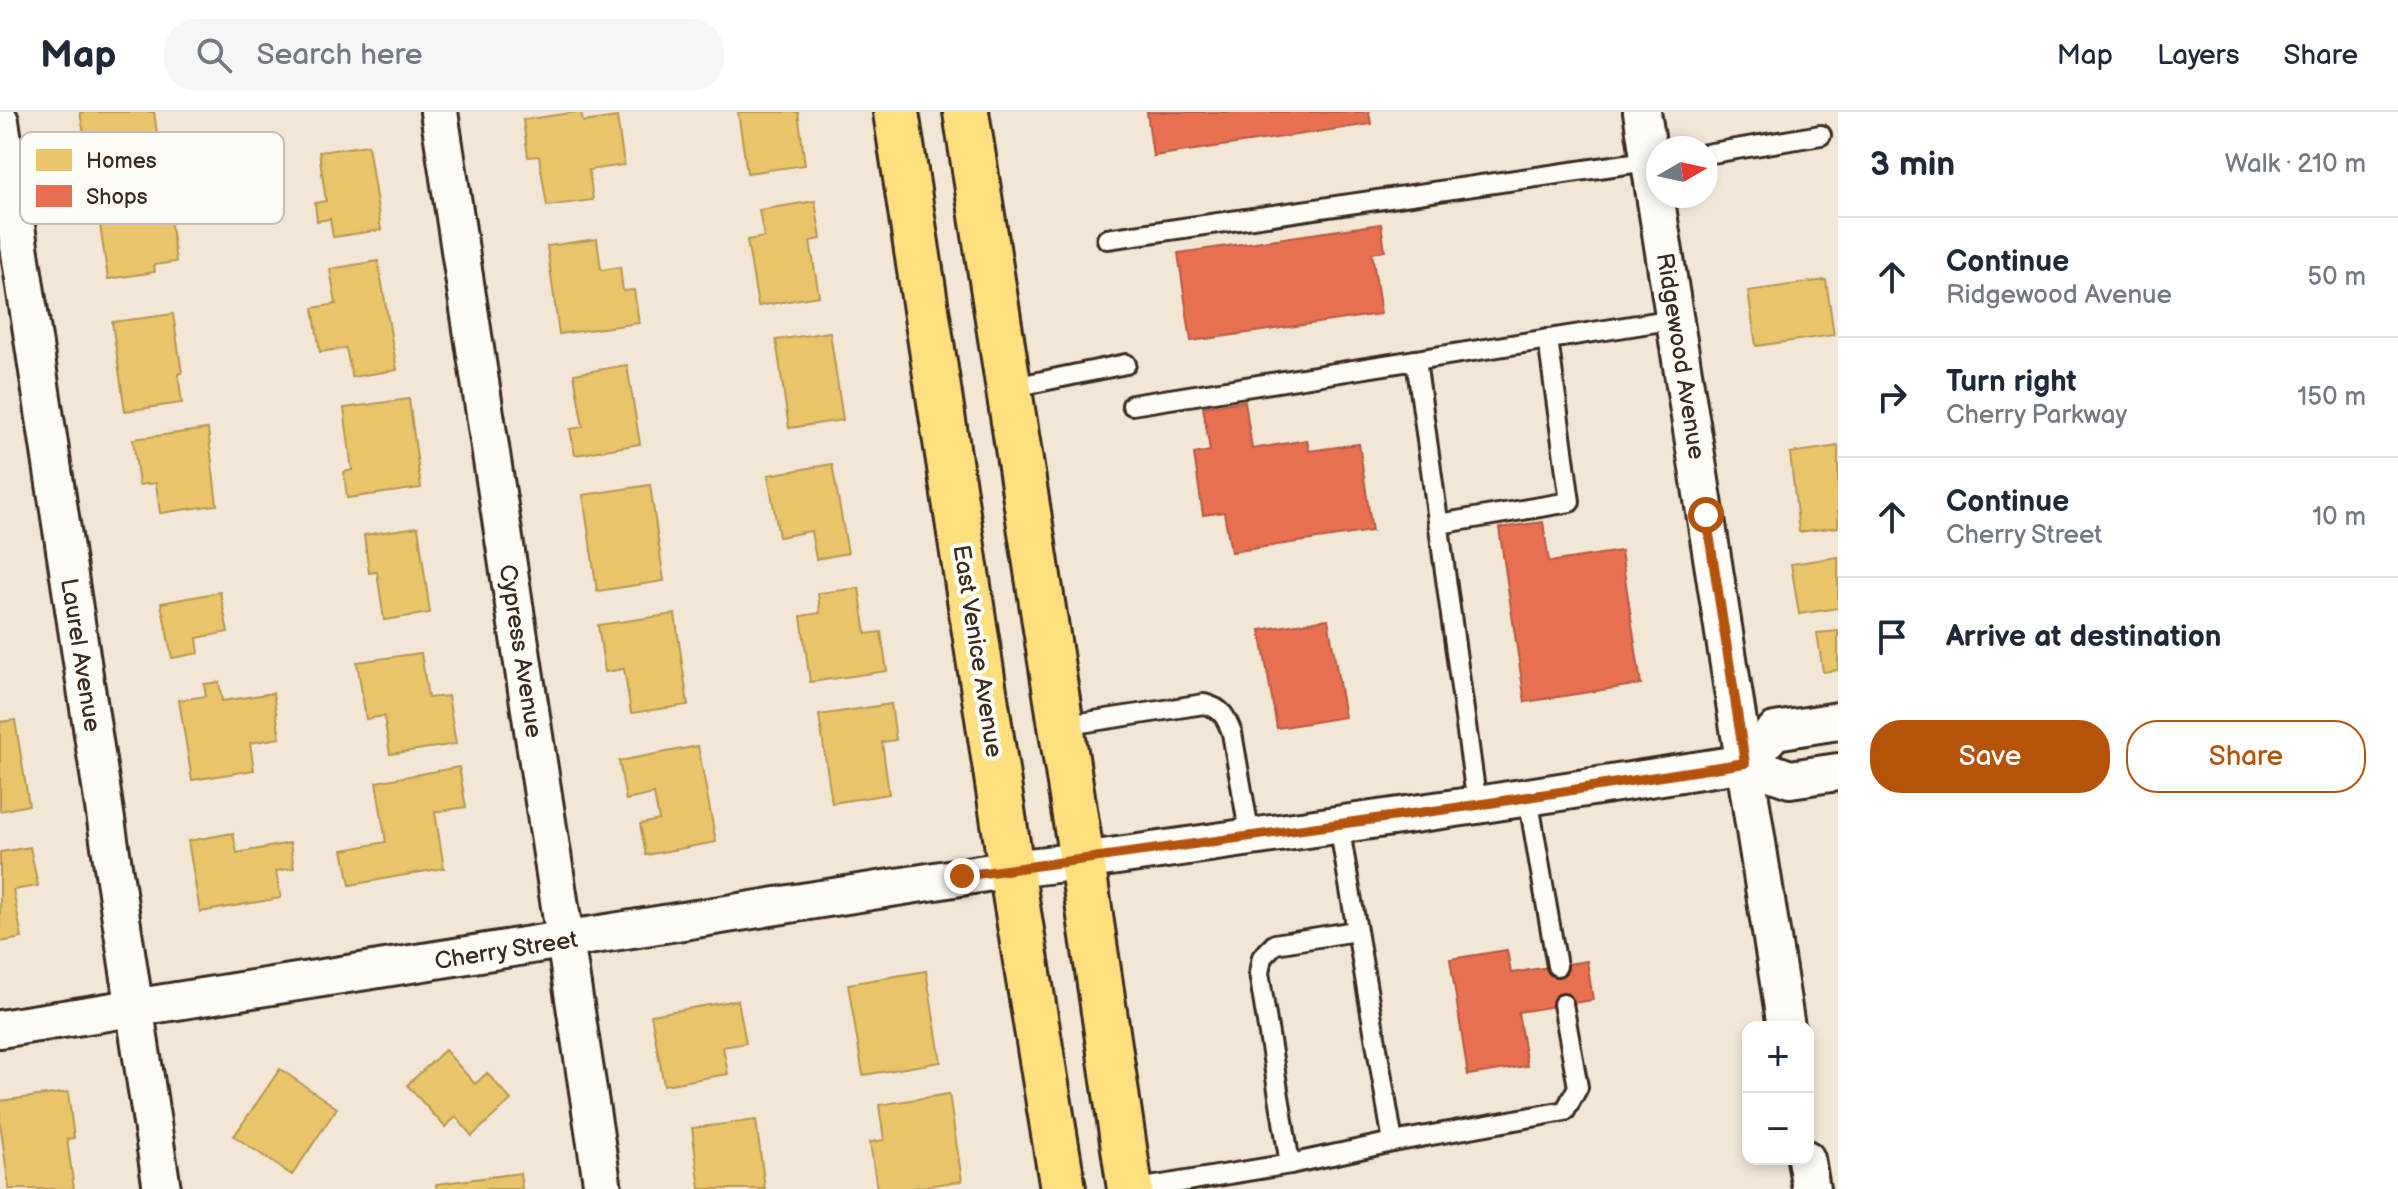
<!DOCTYPE html>
<html lang="en">
<head>
<meta charset="utf-8">
<style>
  :root { --surface:#fff; --page:#f6f6f7; --text:#1f2937; --muted:#747a83; --line:#e0e1e3; --accent:#b45309 }
  body { margin:0; font-family:"Balsamiq Sans",sans-serif; background:var(--page); color:var(--text) }
  .controls { position:absolute; right:24px; bottom:24px; display:grid; overflow:hidden; border-radius:16px; box-shadow:0 4px 12px #0003 }
  .controls button { width:72px; height:72px; display:grid; place-items:center; padding:0; border:0; border-bottom:2px solid var(--line); background:var(--surface); color:var(--text); font:40px sans-serif }
  .compass { position:absolute; left:1646px; top:24px; width:72px; height:72px; border-radius:50%; background:var(--surface); box-shadow:0 4px 12px #0003; rotate:81deg }
  .stop { position:absolute; width:24px; height:24px; margin:-18px; border:6px solid #b45309; border-radius:50%; background:#fff }
  .stop.end { background:#b45309; border-color:#fff; box-shadow:0 2px 8px #0008 }
  .list { margin:0; padding:0; list-style:none }
  h2 { display:flex; justify-content:space-between; align-items:center; height:104px; margin:0; padding:0 32px; font-size:34px }
  h2 small { font-size:26px; font-weight:400; color:var(--muted) }
  .list li { display:grid; grid-template-columns:52px 1fr auto; gap:24px; align-items:center; box-sizing:border-box; height:120px; padding:0 32px; border-top:2px solid var(--line) }
  .list b { display:block; font-size:30px; white-space:nowrap }
  .list p { margin:0; font-size:26px; white-space:nowrap; color:var(--muted) }
  .list em { font-size:26px; font-style:normal; color:var(--muted) }
  .actions { display:flex; gap:16px; padding:24px 32px }
  .actions a { flex:1; padding:18px 0; border:2px solid var(--accent); border-radius:32px; text-align:center; font-size:28px; color:var(--accent) }
  .actions .main { background:var(--accent); color:#fff }
  .icon { flex:none; width:44px; height:44px; fill:none; stroke:currentColor; stroke-width:2; stroke-linecap:round; stroke-linejoin:round }
  .map { position:relative; flex:none; width:1838px; height:1077px; overflow:hidden }
  header { display:flex; align-items:center; gap:48px; box-sizing:border-box; height:112px; padding:0 40px; background:var(--surface); border-bottom:2px solid var(--line) }
  header strong { font-size:38px }
  nav { display:flex; gap:44px; margin-inline-start:auto; font-size:28px }
  .search { width:560px; height:72px; background:var(--page); display:flex; align-items:center; gap:20px; box-sizing:border-box; padding:0 28px; border-radius:32px; color:var(--muted); font-size:30px }
  main { display:flex }
  aside { flex:1; background:var(--surface) }
  .map>svg:first-child { display:block }
  .homes { fill:#e9c46a; stroke:#b59653; stroke-width:2 }
  .shops { fill:#e76f51; stroke:#b35a42; stroke-width:2 }
  .lines { fill:none; stroke-linecap:round; stroke-linejoin:round }
  .service-casing { stroke:#3b2a1e; stroke-width:24 }
  .minor-casing { stroke:#3b2a1e; stroke-width:42 }
  .primary-casing { stroke:#3b2a1e; stroke-width:50 }
  .service { stroke:#fdfcf7; stroke-width:18 }
  .minor { stroke:#fdfcf7; stroke-width:36 }
  .primary { stroke:#fedf80; stroke-width:44 }
  .route { stroke:#b45309; stroke-width:10 }
  .labels { text-anchor:middle; stroke-width:8; stroke-linejoin:round; paint-order:stroke }
  .street-label { font-size:24px; fill:#3b2a1e; stroke:#fdfcf7 }
  .key { fill:#fdfcf7; stroke:#c3bdb6; stroke-width:2 }
  .key-label { font-size:22px; fill:#3b2a1e }
</style>
</head>
<body>
<header>
<strong>Map</strong>
<div class="search"><svg class="icon" aria-label="search" viewBox="0 0 24 24"><circle cx="10" cy="10" r="6"/><path d="M15 15l6 6"/></svg>Search here</div>
<nav><a>Map</a><a>Layers</a><a>Share</a></nav>
</header>
<main>
<div class="map">
<svg width="1838" height="1077" viewBox="0 0 1838 1077">
  <rect width="100%" height="100%" fill="#f2e7d7"/>
  <filter id="ink" filterUnits="userSpaceOnUse"><feTurbulence type="fractalNoise" baseFrequency=".0125" numOctaves="2"/><feDisplacementMap in="SourceGraphic" scale="16" xChannelSelector="R" yChannelSelector="G"/><feConvolveMatrix kernelMatrix="1 2 1 2 8 2 1 2 1" color-interpolation-filters="sRGB"/></filter>
  <g filter="url(#ink)">
    <!-- homes -->
    <g class="homes">
      <path d="M80,0H154L157,21L86,33Z"/>
      <path d="M577,0H581L583,10L617,5L624,53L589,58L593,88L547,94L539,44L528,45L523,8Z"/>
      <path d="M738,0H798L805,53L747,61Z"/>
      <path d="M368,33L381,118L333,125L330,107L317,109L315,91L326,89L319,40Z"/>
      <path d="M164,63L176,150L154,153L155,160L108,167L94,73Z"/>
      <path d="M815,89L821,127L810,129L819,184L758,194L747,128L764,125L759,98Z"/>
      <path d="M597,127L601,158L620,155L623,179L634,178L639,211L559,222L547,134Z"/>
      <path d="M378,149L397,258L352,265L346,236L320,240L313,196L336,192L330,157Z"/>
      <path d="M1826,168L1834,223L1756,234L1748,179Z"/>
      <path d="M173,202L182,261L178,262L182,291L125,299L112,210Z"/>
      <path d="M830,220L843,308L789,316L776,228Z"/>
      <path d="M627,253L640,332L575,343L570,317L583,315L574,262Z"/>
      <path d="M409,287L421,376L347,386L344,360L352,358L344,296Z"/>
      <path d="M208,317L217,393L160,401L156,371L139,373L133,327Z"/>
      <path d="M1838,334V415L1799,420L1790,341Z"/>
      <path d="M832,352L848,441L816,447L811,419L779,425L768,363Z"/>
      <path d="M650,373L664,469L597,479L583,383Z"/>
      <path d="M418,415L430,501L384,508L377,460L369,461L364,423Z"/>
      <path d="M1838,445V496L1799,502L1791,452Z"/>
      <path d="M859,476L866,522L881,520L887,559L810,570L801,504L820,501L818,481Z"/>
      <path d="M220,480L228,520L197,526L199,541L172,546L161,491Z"/>
      <path d="M675,502L688,593L631,601L624,557L605,560L598,513Z"/>
      <path d="M1838,519V558L1823,560L1817,521Z"/>
      <path d="M421,541L428,586L448,584L456,632L390,642L384,604L366,607L357,550Z"/>
      <path d="M219,570L222,589L273,581L280,626L250,631L254,658L192,668L179,588L206,584L204,572Z"/>
      <path d="M891,592L896,628L882,630L889,682L832,691L819,603Z"/>
      <path d="M15,608L29,693L0,699V610Z"/>
      <path d="M698,634L716,730L646,743L640,712L659,708L654,682L626,688L619,649Z"/>
      <path d="M459,655L466,695L435,700L444,756L350,773L343,738L386,730L376,670Z"/>
      <path d="M233,721L237,741L290,731L294,756L276,759L281,786L200,800L188,729Z"/>
      <path d="M30,735L38,774L13,778L22,826L0,830V740Z"/>
      <path d="M926,859L941,950L863,963L848,872Z"/>
      <path d="M738,888L746,931L723,935L728,962L664,973L651,903Z"/>
      <path d="M445,938L475,972L487,961L511,988L472,1024L456,1005L445,1015L407,973Z"/>
      <path d="M280,957L337,996L292,1063L234,1024Z"/>
      <path d="M68,980L74,1026L67,1027L74,1077H9L0,1010V989Z"/>
      <path d="M949,982L962,1069L906,1077H877L870,1030L884,1028L879,993Z"/>
      <path d="M756,1008L765,1077H700L692,1016Z"/>
      <path d="M520,1061L522,1077H437L436,1072Z"/>
    </g>
    <!-- shops -->
    <g class="shops">
      <path d="M1147,0H1369L1371,12L1153,44Z"/>
      <path d="M1381,112L1385,139L1372,141L1381,202L1191,229L1178,141Z"/>
      <path d="M1245,289L1252,337L1307,328L1309,339L1359,332L1372,419L1231,440L1224,400L1203,403L1194,342L1210,339L1203,295Z"/>
      <path d="M1543,410L1549,450L1621,439L1641,572L1525,590L1499,416Z"/>
      <path d="M1328,507L1345,605L1277,616L1260,518Z"/>
      <path d="M1507,838L1511,861L1587,849L1593,888L1518,900L1527,954L1468,963L1450,847Z"/>
    </g>
    <g class="lines">
      <!-- service casing -->
      <g class="service-casing">
        <g id="service">
          <path d="M1706,42L1821,23"/>
          <path d="M1107,127L1654,48"/>
          <path d="M1416,248L1477,693"/>
          <path d="M1009,276L1126,252"/>
          <path d="M1132,293L1675,207"/>
          <path d="M1439,412L1570,390L1548,227"/>
          <path d="M1061,614L1204,592C1222,596 1226,605 1232,621L1250,725"/>
          <path d="M1528,685L1557,854"/>
          <path d="M1393,1030L1565,999L1578,975L1563,892"/>
          <path d="M1290,1052L1259,861L1262,845L1275,832L1356,819"/>
          <path d="M1138,1077L1290,1052L1393,1030L1339,713"/>
        </g>
      </g>
      <!-- minor casing -->
      <g class="minor-casing">
        <g id="minor">
          <path d="M439,0L603,1077"/>
          <path d="M1642,0L1786,915"/>
          <path d="M0,9L162,1077"/>
          <path d="M1745,651L1775,619L1838,609"/>
          <path d="M0,917L1011,757L1082,749L1477,693L1745,651L1790,667L1838,660"/>
          <path d="M1806,1047L1811,1077"/>
        </g>
      </g>
      <!-- primary casing -->
      <g class="primary-casing">
        <g id="primary">
          <path d="M896,0L1011,757L1063,1077"/>
          <path d="M966,0L1082,749L1130,1077"/>
        </g>
      </g>
      <!-- service -->
      <use href="#service" class="service"/>
      <!-- minor -->
      <use href="#minor" class="minor"/>
      <!-- primary -->
      <use href="#primary" class="primary"/>
    </g>
  </g>
  <g class="lines" filter="url(#ink)">
    <!-- route -->
    <path class="route" d="M962,764L1477,693L1745,651L1706,403"/>
  </g>
  <g class="labels">
    <!-- street labels -->
    <g class="street-label">
      <text transform="translate(1681 244) rotate(81)" y="8">Ridgewood Avenue</text>
      <text transform="translate(521 539) rotate(81)" y="8">Cypress Avenue</text>
      <text transform="translate(978 539) rotate(81)" y="8">East Venice Avenue</text>
      <text transform="translate(81 543) rotate(81)" y="8">Laurel Avenue</text>
      <text transform="translate(506 838) rotate(-9)" y="8">Cherry Street</text>
    </g>
  </g>
  <!-- legend -->
  <rect x="20" y="20" width="264" height="92" rx="12" class="key"/>
  <rect x="36" y="37" width="36" height="22" fill="#e9c46a"/>
  <rect x="36" y="73" width="36" height="22" fill="#e76f51"/>
  <g class="key-label">
    <text x="86" y="56">Homes</text>
    <text x="86" y="92">Shops</text>
  </g>
</svg>
<div class="controls">
<button>+</button>
<button>−</button>
</div>
<svg class="compass" viewBox="-18 -18 36 36"><path d="M0-13l5 13h-10z" fill="#e53935"/><path d="M0 13l5-13h-10z" fill="#747a83"/></svg>
<div class="stop" style="left:1706px;top:403px"></div>
<div class="stop end" style="left:962px;top:764px"></div>
</div>
<aside>
<h2>3 min<small>Walk · 210 m</small></h2>
<ul class="list">
<li><svg class="icon" aria-label="ahead" viewBox="0 0 24 24"><path d="M12 20V5M6 11l6-6 6 6"/></svg><div><b>Continue</b><p>Ridgewood Avenue</p></div><em>50 m</em></li>
<li><svg class="icon" aria-label="right" viewBox="0 0 24 24"><path d="M7 20v-9h11M14 6l5 5-5 5"/></svg><div><b>Turn right</b><p>Cherry Parkway</p></div><em>150 m</em></li>
<li><svg class="icon" aria-label="ahead" viewBox="0 0 24 24"><path d="M12 20V5M6 11l6-6 6 6"/></svg><div><b>Continue</b><p>Cherry Street</p></div><em>10 m</em></li>
<li><svg class="icon" aria-label="arrive" viewBox="0 0 24 24"><path d="M6 21V4h12l-3 4 3 4H6"/></svg><div><b>Arrive at destination</b></div></li>
</ul>
<div class="actions"><a class="main">Save</a><a>Share</a></div>
</aside>
</main>
</body>
</html>
